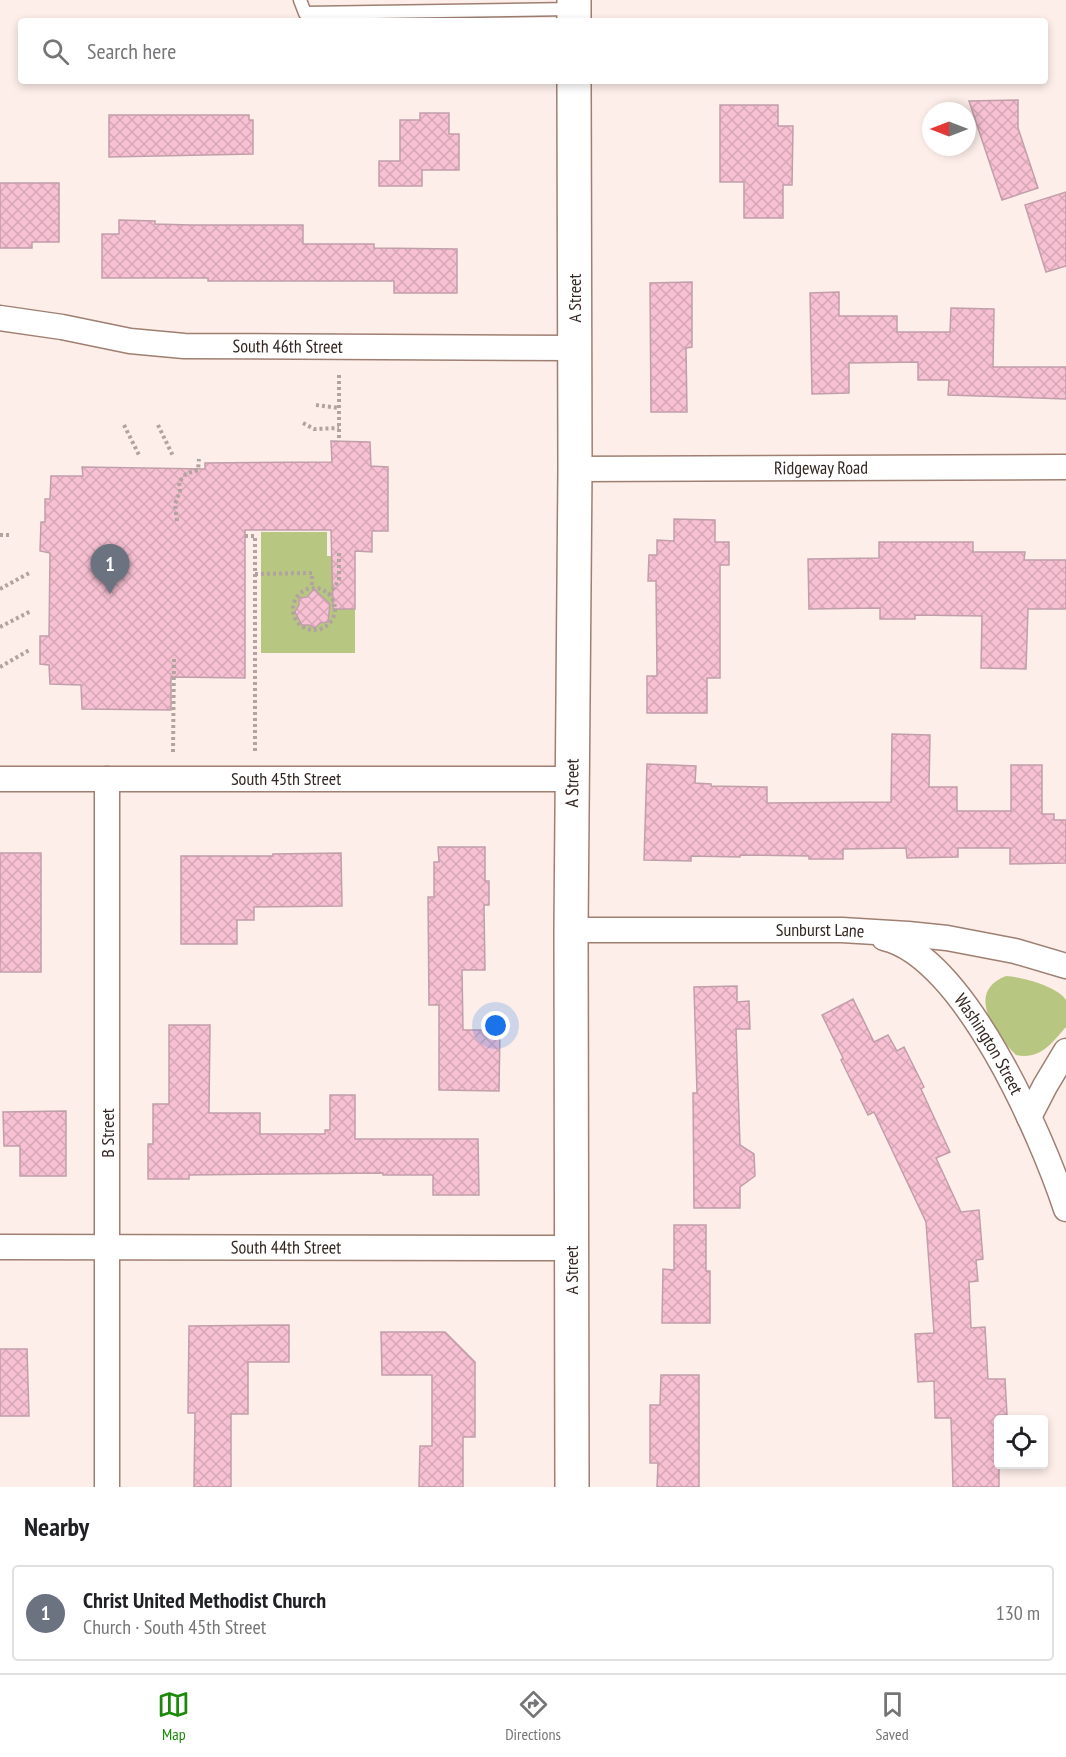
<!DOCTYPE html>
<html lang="en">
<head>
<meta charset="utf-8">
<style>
  :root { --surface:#fff; --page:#f6f6f6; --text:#202124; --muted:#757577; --line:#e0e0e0; --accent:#198906 }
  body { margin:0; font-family:"PT Sans Narrow",sans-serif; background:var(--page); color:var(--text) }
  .controls { position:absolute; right:18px; bottom:18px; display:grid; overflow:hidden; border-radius:6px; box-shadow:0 3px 9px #0003 }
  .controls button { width:54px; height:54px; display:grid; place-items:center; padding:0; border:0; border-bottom:2px solid var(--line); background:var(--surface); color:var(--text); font:30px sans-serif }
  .compass { position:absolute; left:922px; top:102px; width:54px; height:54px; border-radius:50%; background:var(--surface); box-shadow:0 3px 9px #0003; rotate:270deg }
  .you { position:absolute; left:496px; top:1026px; width:21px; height:21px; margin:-15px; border:4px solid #fff; border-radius:50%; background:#1a73e8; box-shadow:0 0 0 9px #1a73e833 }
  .badge { display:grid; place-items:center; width:39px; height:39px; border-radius:50%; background:var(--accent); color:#fff; font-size:20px; font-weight:700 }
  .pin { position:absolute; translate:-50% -50px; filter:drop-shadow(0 2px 3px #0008) }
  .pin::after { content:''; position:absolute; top:32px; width:21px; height:18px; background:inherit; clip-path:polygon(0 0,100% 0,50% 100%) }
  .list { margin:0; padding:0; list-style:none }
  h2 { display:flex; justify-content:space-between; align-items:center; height:78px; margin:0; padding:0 24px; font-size:26px }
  h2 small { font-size:20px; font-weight:400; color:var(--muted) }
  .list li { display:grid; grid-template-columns:39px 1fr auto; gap:18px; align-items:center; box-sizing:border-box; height:96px; margin:0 12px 12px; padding:0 12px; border:2px solid var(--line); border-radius:6px }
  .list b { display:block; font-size:22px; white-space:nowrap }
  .list p { margin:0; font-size:20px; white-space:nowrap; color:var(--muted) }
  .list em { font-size:20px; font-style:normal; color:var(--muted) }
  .icon { flex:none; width:33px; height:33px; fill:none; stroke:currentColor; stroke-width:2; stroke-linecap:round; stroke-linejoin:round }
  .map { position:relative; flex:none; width:1066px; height:1487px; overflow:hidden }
  .search { position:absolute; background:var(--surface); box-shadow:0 3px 9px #0003; left:18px; right:18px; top:18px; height:66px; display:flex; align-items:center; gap:15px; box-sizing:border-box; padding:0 21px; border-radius:6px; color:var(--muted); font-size:22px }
  .sheet { height:186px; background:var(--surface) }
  nav { display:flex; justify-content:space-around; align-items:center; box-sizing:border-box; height:84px; border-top:2px solid var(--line); background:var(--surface); font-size:16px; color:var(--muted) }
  nav a { display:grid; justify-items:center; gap:3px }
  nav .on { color:var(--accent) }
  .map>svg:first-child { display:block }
  .green { fill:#b7c781 }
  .building { fill:url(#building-cross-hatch); stroke:#c19faa; stroke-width:1.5 }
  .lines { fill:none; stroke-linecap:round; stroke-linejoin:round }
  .lane-casing { stroke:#9f7f72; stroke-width:15 }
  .street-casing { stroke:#9f7f72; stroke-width:27 }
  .secondary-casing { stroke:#9f7f72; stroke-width:36 }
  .path { stroke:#b1a39e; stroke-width:4; stroke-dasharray:3 3; stroke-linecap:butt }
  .lane { stroke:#fff; stroke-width:12 }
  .street { stroke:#fff; stroke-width:24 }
  .secondary { stroke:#fff; stroke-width:33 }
  .labels { text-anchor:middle; stroke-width:5; stroke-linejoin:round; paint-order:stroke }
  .street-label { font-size:18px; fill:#332621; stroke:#fff }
</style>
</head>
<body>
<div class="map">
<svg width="1066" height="1487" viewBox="0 0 1066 1487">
  <defs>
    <pattern id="building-cross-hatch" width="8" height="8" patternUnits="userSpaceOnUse" patternTransform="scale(1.5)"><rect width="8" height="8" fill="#f8c1d3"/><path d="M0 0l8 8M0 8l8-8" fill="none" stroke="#d5a6b5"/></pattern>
  </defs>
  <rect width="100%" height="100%" fill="#fdeee9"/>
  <!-- green -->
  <g class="green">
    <path d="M261,532H327V556H355V653H261Z"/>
    <path d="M1006,976C1021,977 1057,986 1066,1000V1027C1051,1044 1040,1060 1016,1055C996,1035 964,992 1006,976Z"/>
  </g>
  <!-- building -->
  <g class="building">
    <path d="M1018,100V128L1038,188L1002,200L969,101Z"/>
    <path d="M720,105H778V126H793L792,185H783V218H744V182H720Z"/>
    <path d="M420,113H449V134H459V170H422V186H379V161H400V120H420Z"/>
    <path d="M109,115H249V120H253V154L109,157Z"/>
    <path d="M0,183H59V242H32V248H0Z"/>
    <path d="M1066,192V266L1046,272L1025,205Z"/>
    <path d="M119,220L155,221V224L191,225H303V244H374V248L457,249V293H394V281H208V278H102V234H119Z"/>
    <path d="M692,282V347L686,348L687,412H651L650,283Z"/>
    <path d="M839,292V316H897V332H950L951,308L994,309L993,367H1066V399L948,395L949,380H918V362L849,363V393L812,394L810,293Z"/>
    <path d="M331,441L370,442L371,466L388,467V531H372V552L355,551V609H333L331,530H245V678L171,677V710L82,709L81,685L50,684L49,665L40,664V636H49L50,553L40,551L41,522H45V499H50L51,476H83L82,467L205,469V463L332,462Z"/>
    <path d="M674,519L715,520V542H729V565H720V678H707V713H647V676H657L656,581H648L649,555H657V540L674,541Z"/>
    <path d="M879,542H973V552H1025L1024,560H1066V609H1028L1026,669L981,668L982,616L915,615V619H880V608L809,609L808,559L879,558Z"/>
    <path d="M314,589L330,604L328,622L320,623L315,628L309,625H302L295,612L299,605V598L307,597Z"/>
    <path d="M892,734L930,735L929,787H957V811H1011V765H1042V814H1054V820H1066V863L1010,864V848H958V857L907,858L906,848L843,849V859H809V856L740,855V857L691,856V861L644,860L647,764L696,766L695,783L711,784V786L767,787V803L891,802Z"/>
    <path d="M438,847H485V881H489V905H484L485,970H462L463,1030H500L499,1091L439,1090V1005H429L428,897H434V862H439Z"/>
    <rect x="0" y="853" width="41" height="119"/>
    <path d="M341,853L342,906L254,907V920H237V944H181V856H273V854Z"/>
    <path d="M737,986V1002L749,1001L750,1029H736L740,1145L754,1154L755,1176L740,1187V1208H694L693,1093H697L694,987Z"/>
    <path d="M853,999L874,1042L888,1035L897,1051L904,1047L924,1087L921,1089L950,1152L936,1158L961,1212L979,1210L983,1259L976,1260L978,1281L969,1282L971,1328L985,1327L988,1379H1005L1007,1415H999V1487H953L951,1418H935L934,1381L918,1382L915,1334L934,1333L926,1222L874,1112L868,1115L841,1060L843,1058L822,1015Z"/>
    <path d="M169,1025H210L209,1113H260V1134H325V1130H330V1095H355V1139H478L479,1195H433V1175H383V1173L189,1175V1179H148V1144H153V1104H169Z"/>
    <path d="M66,1111V1176H20V1146H4L3,1112Z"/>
    <path d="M674,1225H706V1271H710V1323H662L663,1269L674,1270Z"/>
    <path d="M289,1325V1362H248V1414H231V1487H194L195,1413H188L189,1326Z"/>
    <path d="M381,1332H445L475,1362V1437H463V1487H419L420,1446H432V1375H382Z"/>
    <path d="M0,1349H27L29,1416H0Z"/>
    <path d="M661,1375H699V1487H657L658,1463H650V1405H660Z"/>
  </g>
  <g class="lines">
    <!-- lane casing -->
    <g class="lane-casing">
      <path id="lane" d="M300,0L305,13L572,9"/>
    </g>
    <!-- street casing -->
    <g class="street-casing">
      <g id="street">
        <path id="s1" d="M0,318L62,327L130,341L184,346L575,348"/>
        <path id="s2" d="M575,469L1066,467"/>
        <path id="s3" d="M0,779H572"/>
        <path d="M107,779V1487"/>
        <path id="s4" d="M571,930H842L908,934L947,938L1015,951L1066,966"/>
        <path id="s5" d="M884,938C964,956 1042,1136 1066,1209"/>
        <path d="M1029,1117L1045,1086L1066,1051"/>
        <path id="s6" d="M0,1247L572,1248"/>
      </g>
    </g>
    <!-- secondary casing -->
    <g class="secondary-casing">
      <g id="secondary">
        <path d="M574,0V21"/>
        <path id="s7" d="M572,1487L571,930L575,469L574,81"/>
      </g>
    </g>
    <!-- path -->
    <g class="path">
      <path d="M339,375V441"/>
      <path d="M316,405L339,408"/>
      <path d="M303,423L314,429L339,428"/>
      <path d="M124,425L139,455"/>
      <path d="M158,425L173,456"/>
      <path d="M177,521L175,504L180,491L179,482L186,474L198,470L199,459"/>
      <path d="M0,535H10"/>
      <path d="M245,536H255V752"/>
      <path d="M255,574L312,573V588"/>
      <circle cx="314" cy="609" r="21"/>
      <path d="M0,589L31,572"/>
      <path d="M329,595L339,580V551"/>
      <path d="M0,627L31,611"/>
      <path d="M0,667L31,649"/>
      <path d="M173,752L174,657"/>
    </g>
    <!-- lane -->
    <use href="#lane" class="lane"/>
    <!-- street -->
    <use href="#street" class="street"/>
    <!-- secondary -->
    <use href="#secondary" class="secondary"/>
  </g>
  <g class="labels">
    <!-- street labels -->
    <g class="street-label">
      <text transform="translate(575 298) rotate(-90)" y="6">A Street</text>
      <text dy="6" stroke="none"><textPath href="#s1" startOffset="290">South 46th Street</textPath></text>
      <text dy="6" stroke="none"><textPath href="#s2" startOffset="246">Ridgeway Road</textPath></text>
      <text dy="6" stroke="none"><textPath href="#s3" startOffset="286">South 45th Street</textPath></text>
      <text dy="6" stroke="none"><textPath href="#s7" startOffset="704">A Street</textPath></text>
      <text dy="6" stroke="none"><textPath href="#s4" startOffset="249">Sunburst Lane</textPath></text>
      <text dy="6" stroke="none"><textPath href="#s5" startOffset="153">Washington Street</textPath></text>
      <text transform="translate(108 1133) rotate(-90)" y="6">B Street</text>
      <text dy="6" stroke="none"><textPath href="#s6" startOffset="286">South 44th Street</textPath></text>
      <text transform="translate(572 1270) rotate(-90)" y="6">A Street</text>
    </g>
  </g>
</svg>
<div class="controls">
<button><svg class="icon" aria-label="locate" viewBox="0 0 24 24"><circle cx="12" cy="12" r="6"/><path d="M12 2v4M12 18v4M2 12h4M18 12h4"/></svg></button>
</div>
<svg class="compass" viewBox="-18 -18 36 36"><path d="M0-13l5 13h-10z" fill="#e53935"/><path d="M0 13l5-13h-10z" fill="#757577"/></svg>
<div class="you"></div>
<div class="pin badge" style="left:110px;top:594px;background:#6b7280">1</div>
<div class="search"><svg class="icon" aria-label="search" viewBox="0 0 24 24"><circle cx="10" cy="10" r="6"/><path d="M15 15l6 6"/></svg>Search here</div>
</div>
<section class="sheet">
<h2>Nearby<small></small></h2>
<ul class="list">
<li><span class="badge" style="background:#6b7280">1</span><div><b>Christ United Methodist Church</b><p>Church · South 45th Street</p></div><em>130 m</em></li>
</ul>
</section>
<nav>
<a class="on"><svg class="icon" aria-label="map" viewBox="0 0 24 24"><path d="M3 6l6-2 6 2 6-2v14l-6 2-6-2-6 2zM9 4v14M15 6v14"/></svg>Map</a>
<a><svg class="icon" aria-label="directions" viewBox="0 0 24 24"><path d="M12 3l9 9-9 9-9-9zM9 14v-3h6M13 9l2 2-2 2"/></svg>Directions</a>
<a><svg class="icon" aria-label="saved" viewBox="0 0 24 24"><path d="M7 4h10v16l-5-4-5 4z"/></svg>Saved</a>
</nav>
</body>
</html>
